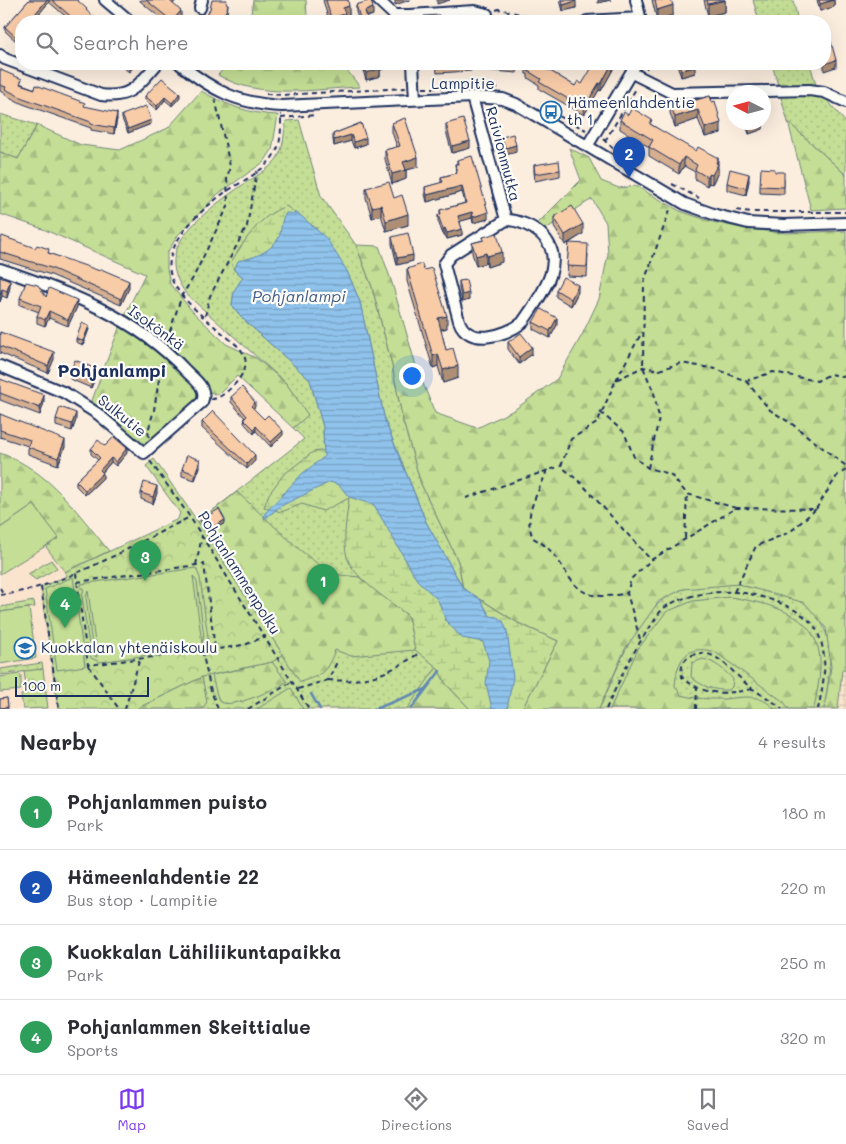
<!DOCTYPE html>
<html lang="en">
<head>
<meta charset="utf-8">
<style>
  :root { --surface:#fff; --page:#f2f2f3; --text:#2b2b33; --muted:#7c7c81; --line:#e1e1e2; --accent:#7c3aed }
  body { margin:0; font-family:Mali,sans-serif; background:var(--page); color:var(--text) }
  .compass { position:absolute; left:726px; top:85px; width:45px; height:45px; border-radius:50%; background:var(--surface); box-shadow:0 5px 20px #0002; rotate:276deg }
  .scale { position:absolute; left:15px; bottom:12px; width:134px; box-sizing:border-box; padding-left:5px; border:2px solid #1b2f5e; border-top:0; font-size:14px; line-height:18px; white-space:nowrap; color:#1b2f5e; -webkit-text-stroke:4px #fdfcf7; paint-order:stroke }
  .you { position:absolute; left:411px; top:375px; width:18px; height:18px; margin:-12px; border:4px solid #fff; border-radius:50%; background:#1a73e8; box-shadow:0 0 0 8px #1a73e833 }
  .badge { display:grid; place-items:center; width:32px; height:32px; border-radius:50%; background:var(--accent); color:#fff; font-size:16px; font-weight:700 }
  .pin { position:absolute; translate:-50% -41px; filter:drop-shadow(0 1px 2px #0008) }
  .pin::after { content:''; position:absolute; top:26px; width:18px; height:15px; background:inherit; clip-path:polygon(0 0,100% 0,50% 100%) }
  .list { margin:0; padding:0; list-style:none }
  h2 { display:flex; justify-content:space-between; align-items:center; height:65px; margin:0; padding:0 20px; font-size:21px }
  h2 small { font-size:16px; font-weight:400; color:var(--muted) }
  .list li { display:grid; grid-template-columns:32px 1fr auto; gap:15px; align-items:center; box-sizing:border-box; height:75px; padding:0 20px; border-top:1px solid var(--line) }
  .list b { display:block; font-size:19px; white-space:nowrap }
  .list p { margin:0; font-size:16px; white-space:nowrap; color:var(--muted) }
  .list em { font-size:16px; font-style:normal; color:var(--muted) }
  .icon { flex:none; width:28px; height:28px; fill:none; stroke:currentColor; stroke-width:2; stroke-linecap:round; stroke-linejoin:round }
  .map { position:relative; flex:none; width:846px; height:709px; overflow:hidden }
  .search { position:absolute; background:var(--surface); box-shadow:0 5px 20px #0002; left:15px; right:15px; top:15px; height:55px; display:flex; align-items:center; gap:12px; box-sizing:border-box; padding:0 18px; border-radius:20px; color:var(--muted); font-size:19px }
  .sheet { height:365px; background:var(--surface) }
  nav { display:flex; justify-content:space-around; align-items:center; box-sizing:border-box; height:70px; border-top:1px solid var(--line); background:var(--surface); font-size:14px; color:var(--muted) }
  nav a { display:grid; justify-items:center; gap:2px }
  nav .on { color:var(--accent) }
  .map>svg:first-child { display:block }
  .built { fill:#fbe4ce }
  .industrial { fill:url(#industrial-grid) }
  .grass { fill:url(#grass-dots); stroke:#70867a }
  .forest { fill:url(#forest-firs); stroke:#70867a }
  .wetland { fill:url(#wetland-marsh); stroke:#70867a }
  .park { fill:url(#park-crowns); stroke:#70867a }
  .garden { fill:#c4de95; stroke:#70867a; fill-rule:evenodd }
  .water { fill:url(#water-rules); stroke:#6188b3 }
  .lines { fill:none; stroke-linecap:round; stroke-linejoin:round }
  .stream { stroke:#6188b3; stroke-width:2.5 }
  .minor-casing { stroke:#1b2f5e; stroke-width:14 }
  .path { stroke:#1b2f5e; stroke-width:2; stroke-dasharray:5 4; stroke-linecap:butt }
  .minor { stroke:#fdfcf7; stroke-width:10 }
  .wall { fill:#d6af90; stroke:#1b2f5e }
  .shaded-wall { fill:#ae8f76; stroke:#1b2f5e }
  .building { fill:#f9cca8; stroke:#1b2f5e }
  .labels { text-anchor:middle; stroke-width:4.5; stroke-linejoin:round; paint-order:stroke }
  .street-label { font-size:15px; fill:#1b2f5e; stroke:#fdfcf7 }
  .poi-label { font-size:15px; fill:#1b2f5e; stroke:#fdfcf7; text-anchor:start }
  .water-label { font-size:16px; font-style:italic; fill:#3e5b89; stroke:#fdfcf7 }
  .quarter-label { font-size:18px; font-weight:bold; fill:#1b2f5e; stroke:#fdfcf7 }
</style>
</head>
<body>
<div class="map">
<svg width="846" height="709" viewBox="0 0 846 709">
  <defs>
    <pattern id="industrial-grid" width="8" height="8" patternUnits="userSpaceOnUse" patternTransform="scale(1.25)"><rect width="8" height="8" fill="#fbe4ce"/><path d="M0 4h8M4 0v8" fill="none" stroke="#d7c4b3"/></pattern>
    <pattern id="grass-dots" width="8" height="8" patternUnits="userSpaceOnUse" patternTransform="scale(1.25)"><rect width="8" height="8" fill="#c4de95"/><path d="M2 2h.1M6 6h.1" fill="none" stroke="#a8bf83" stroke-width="1.8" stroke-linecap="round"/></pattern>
    <pattern id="forest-firs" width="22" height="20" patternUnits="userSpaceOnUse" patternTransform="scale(1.25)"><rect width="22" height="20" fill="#c4de95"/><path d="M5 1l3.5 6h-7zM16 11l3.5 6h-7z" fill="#a8bf83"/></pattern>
    <pattern id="wetland-marsh" width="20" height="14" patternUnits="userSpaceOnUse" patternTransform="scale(1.25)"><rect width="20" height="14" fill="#c4de95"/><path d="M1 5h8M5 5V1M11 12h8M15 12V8" fill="none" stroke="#a8bf83"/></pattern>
    <pattern id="park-crowns" width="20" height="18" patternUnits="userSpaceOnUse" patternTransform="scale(1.25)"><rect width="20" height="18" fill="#c4de95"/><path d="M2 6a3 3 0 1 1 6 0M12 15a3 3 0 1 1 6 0" fill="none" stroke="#a8bf83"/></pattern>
    <pattern id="water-rules" width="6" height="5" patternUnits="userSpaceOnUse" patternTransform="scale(1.25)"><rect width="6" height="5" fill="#90c3ec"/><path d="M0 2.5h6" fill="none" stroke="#759fc2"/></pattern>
  </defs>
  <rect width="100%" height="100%" fill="#fceedf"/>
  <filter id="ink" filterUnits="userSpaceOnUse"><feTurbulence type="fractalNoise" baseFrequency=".02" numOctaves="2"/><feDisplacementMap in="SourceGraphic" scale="10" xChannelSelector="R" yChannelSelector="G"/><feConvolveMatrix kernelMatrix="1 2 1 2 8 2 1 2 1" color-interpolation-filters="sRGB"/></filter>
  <g filter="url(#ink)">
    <!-- built -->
    <path class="built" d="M0,528L59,538L46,547L67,575L41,587L58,709H0Z"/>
    <!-- industrial -->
    <path class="industrial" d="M842,669L846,670V709H838Z"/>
    <!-- grass -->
    <g class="grass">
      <path d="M753,0H793L798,21H759Z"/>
      <path d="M772,64H810L816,85H778Z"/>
      <path d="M780,94L824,96L846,123V175L788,122Z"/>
      <path d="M0,114L37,125L18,159L0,152Z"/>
      <path d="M299,120L321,196L356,245L372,287L392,365L403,421L421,484L458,561L463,588L426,522L385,421L360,302L347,271L243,277L234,291L232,305L243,319L310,380L323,427L324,457L264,518L281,506L339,485L508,647L480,599L518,623L558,641L530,709H131L92,569L283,655L198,522L304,439L293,428L307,415L286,383L186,294C178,282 171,269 175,254C181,227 225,197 247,182C258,175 273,167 279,155C284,146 284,131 286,121Z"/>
      <path d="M51,560L57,568L36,580L28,574Z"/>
      <path d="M738,584C752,588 797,597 806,604C839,631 830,672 824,709H599C619,669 635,607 681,590C697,583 721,585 738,584Z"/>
      <path d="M34,601L35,607L0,612V607Z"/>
      <path d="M42,663L43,669L0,675V669Z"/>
    </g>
    <!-- forest -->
    <g class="forest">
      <path d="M253,0H306L307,17L310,21H250Z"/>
      <path d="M228,64H342L360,87C313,89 260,100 218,75Z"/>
      <path d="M201,91C226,105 249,114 278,115L272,150L264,162L218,194L178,235L167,253V269L170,284L193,312L226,344L256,358L286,383L308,415L293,428L237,376L218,395L207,391L146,446L91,403L121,323L145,274L43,229L0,214V152L18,159L37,125L81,145L120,150L168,128Z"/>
      <path d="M788,122L846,175V208L811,210Z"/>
      <path d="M569,148L589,158L601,181L619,188L636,186L680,211L713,222L747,229L786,233L846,231V670H842L838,709H824L831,667L826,628L805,603L738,584L683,589L659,601L625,649L599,709H522L558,641L518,623L463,588L458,561L421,484L403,421L392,365L372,287L356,245L379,246L392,283L416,366L435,413L477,428L514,410L557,379L582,335L599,299L608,254L606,223L592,199L541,232L533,228L581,180Z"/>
      <path d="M0,453C49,470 77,512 109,551L65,572L46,547L58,538L34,505L0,528Z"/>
      <path d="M237,492L300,550L331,574L359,577L408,616L415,650L351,656L335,650C326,673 322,675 300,682L198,522Z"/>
      <path d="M730,597C771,604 822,614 820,667C820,681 816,695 814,709H789L784,702L715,652C685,643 677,661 675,686L681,695C694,699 711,699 724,699C745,697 759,693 775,709H610L638,649L666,612L693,601Z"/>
      <path d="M703,659C716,662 724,670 733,679L732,687L729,690C715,691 701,686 691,677L692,663Z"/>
      <path d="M272,662L287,682C273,690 233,709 220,702C216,695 214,683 212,675Z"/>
      <path d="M437,667L446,684L470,709H407Z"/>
      <path d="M202,677L207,702L202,709H136Z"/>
      <path d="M291,688L303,709H257Z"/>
    </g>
    <!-- wetland -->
    <g class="wetland">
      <path d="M286,206L317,229L243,277L234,270L231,262C246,239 259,216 286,206Z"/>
      <path d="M385,421L426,522L406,560L407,562L490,616L480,599L518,623L558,641L522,709H470L446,684L437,667L415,650L408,616C390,600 354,580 347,557C342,539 347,516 349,498L323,511L302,504L281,512L264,507L269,494L283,475L313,452L357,445Z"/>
    </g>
    <!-- park -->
    <g class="park">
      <path d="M154,459L198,522L283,655L272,662L202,677L136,709H58L41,587L67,576L65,572L178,519L180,513L146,466Z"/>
      <path d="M43,669L48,708L23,709L21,695L27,694L24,671Z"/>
    </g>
    <!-- garden -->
    <g class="garden">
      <path d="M34,505L59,538L0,574V528Z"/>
      <path d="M196,568L200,578L208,638L204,647L100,662L91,658L82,597L84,588H81V584ZM193,576L197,582L204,637L202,643ZM88,591L97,657H96L93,654L86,597Z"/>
      <path d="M73,577L85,666L57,670L45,589Z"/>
      <path d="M29,608L36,658L0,664V612Z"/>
      <path d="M19,674L21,675V690L0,692V677Z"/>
    </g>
    <!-- water -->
    <path class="water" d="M286,213L299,214L327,239L347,271L360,302L385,421L426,522L463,588L480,599L490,616L497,617L503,621L507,631L513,677L507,709H492L486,683L489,661L483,642L462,638L446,621L438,600L417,580L374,505L349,497L339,485L330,482L281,506L264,519L265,513L303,473L324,457L323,427L310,380L243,319L232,305L234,291L243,277L234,270L238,261C253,258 269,253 278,239C283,230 279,223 286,213Z"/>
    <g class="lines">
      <!-- stream -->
      <g class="stream">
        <path d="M311,694L320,709"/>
        <path d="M375,709L426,689"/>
        <path d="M411,709L440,671"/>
      </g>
      <!-- minor casing -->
      <g class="minor-casing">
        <g id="minor">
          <path d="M105,0L130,21"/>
          <path d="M378,0L394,15H410V20"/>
          <path d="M636,0L641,21"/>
          <path d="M200,8L202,0"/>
          <path d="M410,15L475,11L487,14"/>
          <path d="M587,21L640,18"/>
          <path d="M0,55L5,59L101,95C131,99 139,84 157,64"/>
          <path d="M180,64C213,91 239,104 282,106L472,97L503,99L516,104L685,204L716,215L748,223L784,225L846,223"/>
          <path d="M413,64L415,99"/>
          <path d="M632,73L672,93L809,90L824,92L846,102"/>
          <path d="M472,97L506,220"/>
          <path d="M588,145L636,64"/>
          <path d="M506,220C518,220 532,226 541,234C570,261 539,298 522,323C505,336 468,347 459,321L444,264L451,255Z"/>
          <path d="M0,269C68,292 136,317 186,371C195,380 208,388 202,402L144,453L98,414L65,393L0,366"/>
        </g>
      </g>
      <!-- path -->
      <g class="path">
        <path d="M496,10L499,9L549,21"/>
        <path d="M139,16L145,21"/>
        <path d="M192,21L196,15"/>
        <path d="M646,69L648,64"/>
        <path d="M423,88H498"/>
        <path d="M266,94L282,95L406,88"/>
        <path d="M543,108L586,130"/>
        <path d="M281,118L316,115"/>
        <path d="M603,139L616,151"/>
        <path d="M605,141L637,87"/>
        <path d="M672,184L699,198"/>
        <path d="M736,210L751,212H846"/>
        <path d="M205,316L210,296L247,226L257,171"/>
        <path d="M167,340L182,295L193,278L228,206L227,179L230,166L215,98"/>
        <path d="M616,380L642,332"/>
        <path d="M746,381L770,410L792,424L846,466"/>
        <path d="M211,399C222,400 243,378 245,367C247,360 244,354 240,348C220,330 187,307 174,284C156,251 196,215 220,196C237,183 262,174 274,155C282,144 281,127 281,114"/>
        <path d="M600,412L624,432L634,457L648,468L670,474L687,494L736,508"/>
        <path d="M149,437L148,431L154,410L162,361"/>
        <path d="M150,461L190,517L309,709"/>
        <path d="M648,468L659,418L654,393L643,367L644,282L671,207"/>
        <path d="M547,470C539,494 522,513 533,538C576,559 559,609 627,593"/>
        <path d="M466,498L561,466"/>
        <path d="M816,509L837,476L846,470"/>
        <path d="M685,538L687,494"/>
        <path d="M196,565L202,536"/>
        <path d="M76,573L88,665L226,648L247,644L266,636"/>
        <path d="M77,582L204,564L215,649"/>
        <path d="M41,587L59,709"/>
        <path d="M0,588L4,595"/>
        <path d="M734,592L756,546L790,532L816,509L736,508L651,560L582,484L561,466L571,439L597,423L616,380L643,367L659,370L681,363L716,369L746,381L773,372L817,381L830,374L846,377"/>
        <path d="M0,595C63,588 133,545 190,517"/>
        <path d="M640,639L627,593L631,579L651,560"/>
        <path d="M202,651L211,691L218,709"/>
        <path d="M89,666L119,709"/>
        <path d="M328,680C365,683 389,674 419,653"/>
        <path d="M298,689L328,680L338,660"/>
        <path d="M752,689C726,694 704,697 682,677C681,669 681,662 689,657C713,641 736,678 753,689C763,696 773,700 782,709"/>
        <path d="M125,709L140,658"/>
        <path d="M248,709L293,681"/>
        <path d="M606,709C620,679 633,650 653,623C656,618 660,611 664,608C682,595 713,591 734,592C758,593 806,608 817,631C829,657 824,682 818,709"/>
        <path d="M696,709L697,688"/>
      </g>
      <!-- minor -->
      <use href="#minor" class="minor"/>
    </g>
    <!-- wall -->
    <g class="wall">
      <path d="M29,0H77L87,12L98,21H71L49,2L33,21H21L16,41L5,31V27Z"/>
      <path d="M140,0H176L173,4L181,17L178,21H164L140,1Z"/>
      <path d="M323,0H348L349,16L345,18V21H329Z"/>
      <path d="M560,0H575L576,8L563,11Z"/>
      <path d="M652,0H671L673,15L657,20Z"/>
      <path d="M704,0H725V12L708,16Z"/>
      <path d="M817,0H834V7L820,11Z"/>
      <path d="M356,5L373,15L367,17L368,21H359L356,12Z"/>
      <path d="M119,64H137L129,72Z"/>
      <path d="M361,64H384V69L380,70V76L366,80Z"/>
      <path d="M436,64H471V71L437,73Z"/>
      <path d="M482,64H518L517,73L482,70Z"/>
      <path d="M616,64L601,91L599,90L584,115L539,89V85L528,78V74H526V67L551,70L550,71L575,86L582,84Z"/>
      <path d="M677,64H694L695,73L681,77Z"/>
      <path d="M0,69L22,84L85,107L117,119L114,134L91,130V128L23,104L5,95V93L0,91Z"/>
      <path d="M145,96L180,97L172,106L165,100L157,110L145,100Z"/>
      <path d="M710,96L721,133L705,137L698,119L675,127L670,113V104H682Z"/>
      <path d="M122,115L151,124L128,133L122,119Z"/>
      <path d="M628,115L652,125L718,168V173L712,184L709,183L707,186L695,179V172L684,166L679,174L649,156V147L620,129V120Z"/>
      <path d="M745,122H763V129L749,134Z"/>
      <path d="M361,123L366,144L354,148L351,141L334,146L333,140V134Z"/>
      <path d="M392,123L418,167L406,170V179L392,184L385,159V150L397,147L392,132Z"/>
      <path d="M446,124L470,148L452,153L446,131Z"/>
      <path d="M502,137L516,152L505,155L502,143Z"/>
      <path d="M457,160L488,219L473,223L472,218L460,221L462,235L447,239L445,235H443L438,221V215L440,214V210L465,203L462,192L427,202L425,194V187L441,183V177L456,173L455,164H457Z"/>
      <path d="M534,165L560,170V176L535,181L534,172Z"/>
      <path d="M775,172L784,179V194L760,193V186Z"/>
      <path d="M749,181L746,195L727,190V183Z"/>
      <path d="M366,188L394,198L408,225L386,231L381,215L372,218L366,198Z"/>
      <path d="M554,217L583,234L569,243L588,254L587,277L567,276L569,243L565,245L554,227Z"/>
      <path d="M392,237L413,261L397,265L392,244Z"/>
      <path d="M483,237L502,262L487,267L486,263L476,266L472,253V243L483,240Z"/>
      <path d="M0,243L49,253L129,288L121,305L51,275L0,259Z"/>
      <path d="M407,269L424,270L447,328L441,330L446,350L458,378L443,383L438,366L433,368L407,281Z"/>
      <path d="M0,277L10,287L7,298L2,296L0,302Z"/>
      <path d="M459,281L469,300L462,302L459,288Z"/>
      <path d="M556,290L578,292L571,306L556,297Z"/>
      <path d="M46,297L77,307L68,326L49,318L45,326L37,323V316L39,312L20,305V298Z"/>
      <path d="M533,322L557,325L550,338L533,329Z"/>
      <path d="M89,329L83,345L76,342V339Z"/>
      <path d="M0,332L54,359L48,373L0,353Z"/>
      <path d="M508,342L532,354L519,364L508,349Z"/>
      <path d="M70,372L96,376L91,388L70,379Z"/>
      <path d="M0,379L44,402L40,415L0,400Z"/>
      <path d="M231,397L255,407L253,408L264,419L283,435L271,447L256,431L254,434L244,423L245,418L231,402Z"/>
      <path d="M0,414L65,447L58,465L28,454V446L0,437Z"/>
      <path d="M56,419L76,420L72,431L56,426Z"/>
      <path d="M202,422L255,461L247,469L202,428Z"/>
      <path d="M105,446L127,453L116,466L111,462L102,473L103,478L85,495L76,486V481L98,460L91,454V449Z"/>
      <path d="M200,467L195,480L182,476V469Z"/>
      <path d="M141,493H157L153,504L141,499Z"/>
      <path d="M201,520L225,523L207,533L201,523Z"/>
      <path d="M7,698L8,709H0V699Z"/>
    </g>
    <!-- shaded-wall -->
    <g class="shaded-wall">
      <path d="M47,0H49V2L33,21H29Z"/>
      <path d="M171,0H176L170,8V1Z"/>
      <path d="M395,0H410L395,5Z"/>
      <path d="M437,0H450L437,4Z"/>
      <path d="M598,0H611L598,3Z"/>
      <path d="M725,0V12L708,16V4Z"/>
      <path d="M834,0V7L820,11V4Z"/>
      <path d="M576,1V8L563,11V5Z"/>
      <path d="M228,4L227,16L224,21H220Z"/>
      <path d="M673,5V15L657,20V10Z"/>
      <path d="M349,6V16L345,18V21H331V18L343,8Z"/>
      <path d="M373,8V15L365,17V11Z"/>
      <path d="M181,11V17L178,21H172Z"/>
      <path d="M21,31V35L16,41V37Z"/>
      <path d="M836,60V67L824,71V64Z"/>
      <path d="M133,64H137L129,72V68Z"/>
      <path d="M378,64H384V69L380,70V76L366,80V73Z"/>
      <path d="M551,64V70L547,76V69Z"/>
      <path d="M612,64H616L601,91V84Z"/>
      <path d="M695,67V73L681,77V70Z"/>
      <path d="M599,83V90L584,115V108Z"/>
      <path d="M180,93V97L172,106V103Z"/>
      <path d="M165,97V100L157,110V106Z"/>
      <path d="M698,110V119L675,127V117Z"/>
      <path d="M117,113V119L114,134V128Z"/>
      <path d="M151,120V124L128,133V129Z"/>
      <path d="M753,122H763V129L749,134V124Z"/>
      <path d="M721,123V133L705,137V128Z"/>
      <path d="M351,135V141L334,146V140Z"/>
      <path d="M366,138V144L354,148V142Z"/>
      <path d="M470,141V148L452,153V146Z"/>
      <path d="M516,145V152L505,155V148Z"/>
      <path d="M418,157V167L403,171V162Z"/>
      <path d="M684,157V166L679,174V165Z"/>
      <path d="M718,158V173L712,184V175L716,163Z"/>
      <path d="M406,170V179L392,184V174Z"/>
      <path d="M709,174V183L707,186V177Z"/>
      <path d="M749,174V181L746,195V188Z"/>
      <path d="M462,186V192L427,202V195Z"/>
      <path d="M381,205V215L372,218V207Z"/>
      <path d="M472,212V218L458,222V216Z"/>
      <path d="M488,212V219L473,223V217Z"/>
      <path d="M408,214V225L386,231V221Z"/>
      <path d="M583,224V234L565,245V235Z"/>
      <path d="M445,228V235H443V229Z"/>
      <path d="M462,229V235L447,239V233Z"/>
      <path d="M502,252V262L487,267V256Z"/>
      <path d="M486,253V263L476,266V256Z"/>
      <path d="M413,255V261L397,265V258Z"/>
      <path d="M10,281V287L7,298V291Z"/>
      <path d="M129,281V288L121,305V299Z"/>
      <path d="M578,285V292L571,306V299Z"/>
      <path d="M2,289V296L0,302V295Z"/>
      <path d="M469,293V300L462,302V295Z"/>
      <path d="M77,300V307L68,326V320Z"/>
      <path d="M49,311V318L45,326V320Z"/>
      <path d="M447,316V328L438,330V318Z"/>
      <path d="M557,318V325L550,338V331Z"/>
      <path d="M89,326V329L83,345V341Z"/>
      <path d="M532,347V354L519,364V357Z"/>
      <path d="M54,352V359L48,373V366Z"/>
      <path d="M438,354V366L433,368V356Z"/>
      <path d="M458,366V378L443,383V370Z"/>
      <path d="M96,369V376L91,388V381Z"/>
      <path d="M44,395V402L40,415V408Z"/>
      <path d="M255,402V407L251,411V406Z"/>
      <path d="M76,413V420L72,431V424Z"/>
      <path d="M256,426V431L254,434V429Z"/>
      <path d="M283,431V435L271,447V442Z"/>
      <path d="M65,440V447L58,465V458Z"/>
      <path d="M127,448V453L116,466V462Z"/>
      <path d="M255,455V461L247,469V464Z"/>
      <path d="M111,458V462L100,475V470Z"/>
      <path d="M200,460V467L195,480V474Z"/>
      <path d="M103,473V478L85,495V490Z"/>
      <path d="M157,486V493L153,504V497Z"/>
      <path d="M225,520V523L207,533V530Z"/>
    </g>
    <!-- building -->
    <g class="building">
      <path d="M29,0H47L29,21H21V31L16,37L5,27Z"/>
      <path d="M52,0H77L87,9L86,10L98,21H76Z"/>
      <path d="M146,0H171L170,1L181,11L172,21Z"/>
      <path d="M212,0H227L226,3L228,4L227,9L220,21H204L210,9Z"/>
      <path d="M326,0H348L349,6L343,8L345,14L331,18Z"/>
      <path d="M371,0L373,8L365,11L368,21H361L356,5Z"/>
      <path d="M562,0H575L576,1L563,5Z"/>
      <path d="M655,0H671L673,5L657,10Z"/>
      <path d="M707,0H725L708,4Z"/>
      <path d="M819,0H833L820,4Z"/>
      <path d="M439,15L440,21H424V16Z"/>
      <path d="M831,42L836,60L825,64V43Z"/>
      <path d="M124,64H133L129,68Z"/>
      <path d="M363,64H378L380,69L366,73Z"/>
      <path d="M437,64H471L437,66Z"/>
      <path d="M488,64H517V66Z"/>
      <path d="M528,64H550L547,69L575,86L578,81L582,84L594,64H612L601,84L599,83L584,108L539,82L541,79L528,71L531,67H526Z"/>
      <path d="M679,64H694L695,67L681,70Z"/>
      <path d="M0,69L3,71L22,79L20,84L35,89L36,85L85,103L84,106L117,113L114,128L91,124V122L23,98L5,89L6,87L0,85Z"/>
      <path d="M162,78L180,93L172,103L165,97L157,106L145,96Z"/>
      <path d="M710,96L712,102L715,101L721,123L705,128L698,110L675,117L670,104L681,100L682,104Z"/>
      <path d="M146,106L151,120L128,129L122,115Z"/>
      <path d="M632,108L652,120L650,124L696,151L698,147L718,158L716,163L718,164L712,175L709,174L707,177L695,170L697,165L684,157L679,165L649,147L653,140L620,120L624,112L628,115Z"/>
      <path d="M405,118L418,157L403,162L406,170L392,174L385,150L400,146L392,123Z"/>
      <path d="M463,119L470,141L452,146L446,124Z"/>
      <path d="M361,123L366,138L354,142L351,135L334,140L333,134Z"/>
      <path d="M513,134L516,145L505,148L502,137Z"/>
      <path d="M472,156L488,212L473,217L472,212L458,216L462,229L447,233L445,228L443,229L438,215L441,214L440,210L466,203L462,186L427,195L425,187L443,182L441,177L457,173L455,164H458L457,160Z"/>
      <path d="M559,161L560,170L535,174L534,165Z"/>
      <path d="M761,168L775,169V172H784V187L760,186Z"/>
      <path d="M730,169L749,174L746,188L727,183Z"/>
      <path d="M389,182L394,198L402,195L408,214L386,221L381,205L372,207L366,188Z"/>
      <path d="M572,206L583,224L565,235L554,217Z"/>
      <path d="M408,233L413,255L397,258L392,237Z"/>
      <path d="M497,233L502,252L487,256L486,253L476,256L472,243L484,240L483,237Z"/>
      <path d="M2,236L35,248L37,245L49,249L48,253L100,271L101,269L129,281L121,299L51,268L0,252V243Z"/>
      <path d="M569,243L588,244L587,267L567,266Z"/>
      <path d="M422,264L424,270L432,268L447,316L438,318L446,350L453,348L458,366L443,370L438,354L433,356L407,269Z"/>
      <path d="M0,277L10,281L7,291L2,289L0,295Z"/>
      <path d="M563,277L578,285L571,299L556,290Z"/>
      <path d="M466,280L469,293L462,295L459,281Z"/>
      <path d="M26,282L38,285L46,297L49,288L77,300L68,320L49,311L45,320L37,316L41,306L20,298Z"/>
      <path d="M541,309L557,318L550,331L533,322Z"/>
      <path d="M82,323L89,326L83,341L76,339Z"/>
      <path d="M0,332L54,352L48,366L0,346Z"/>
      <path d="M521,333L532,347L519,357L508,342Z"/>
      <path d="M75,360L96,369L91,381L70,372Z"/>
      <path d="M0,379L44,395L40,408L0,393Z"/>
      <path d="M242,387L255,402L251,406L264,419L268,415L283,431L271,442L256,426L254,429L244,419L247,416L231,397Z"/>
      <path d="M60,407L76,413L72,424L56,419Z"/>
      <path d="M213,411L255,455L247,464L202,422Z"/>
      <path d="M0,414L65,440L58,458L28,447L30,440L0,430Z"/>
      <path d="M114,437L127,448L116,462L111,458L100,470L103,473L85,490L76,481L100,458L91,449L98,440L105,446Z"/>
      <path d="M187,455L200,460L195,474L182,469Z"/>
      <path d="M144,482L157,486L153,497L141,493Z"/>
      <path d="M219,509L225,520L207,530L201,520Z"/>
      <path d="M7,698L8,707L0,708V699Z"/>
    </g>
  </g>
  <!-- icons -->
  <defs>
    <g id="bus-ring" transform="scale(1.125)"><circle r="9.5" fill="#fdfcf7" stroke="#1f6fb2" stroke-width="1.5"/><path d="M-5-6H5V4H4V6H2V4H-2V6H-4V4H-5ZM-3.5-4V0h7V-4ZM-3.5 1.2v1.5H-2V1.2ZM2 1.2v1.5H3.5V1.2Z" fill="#1f6fb2"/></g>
    <g id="school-ring" transform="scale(1.125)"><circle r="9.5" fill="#fdfcf7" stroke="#1f6fb2" stroke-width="1.5"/><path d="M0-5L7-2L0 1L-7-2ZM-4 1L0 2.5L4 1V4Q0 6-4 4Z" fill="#1f6fb2"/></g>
  </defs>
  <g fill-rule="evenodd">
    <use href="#bus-ring" x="551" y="112"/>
    <use href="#school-ring" x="25" y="648"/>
  </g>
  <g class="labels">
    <!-- street labels -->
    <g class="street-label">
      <text x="463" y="89">Lampitie</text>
      <text transform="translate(503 154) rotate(75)" y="5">Raivionmutka</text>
      <text transform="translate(156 328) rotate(36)" y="5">Isokönkä</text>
      <text transform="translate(122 416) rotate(39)" y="5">Sulkutie</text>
      <text transform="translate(239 573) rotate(58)" y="5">Pohjanlammenpolku</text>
    </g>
    <!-- poi labels -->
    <g class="poi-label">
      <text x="567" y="108">Hämeenlahdentie<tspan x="567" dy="17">th 1</tspan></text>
      <text x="41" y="653">Kuokkalan yhtenäiskoulu</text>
    </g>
    <!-- water labels -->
    <g class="water-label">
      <text x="299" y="302">Pohjanlampi</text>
    </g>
    <!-- quarter labels -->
    <g class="quarter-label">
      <text x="112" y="377">Pohjanlampi</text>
    </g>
  </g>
</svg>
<svg class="compass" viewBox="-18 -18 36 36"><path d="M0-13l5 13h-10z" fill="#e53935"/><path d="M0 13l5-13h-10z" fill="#7c7c81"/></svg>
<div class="scale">100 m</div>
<div class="you"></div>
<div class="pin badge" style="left:323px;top:605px;background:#2e9e5b">1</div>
<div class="pin badge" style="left:629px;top:178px;background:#1a4fb4">2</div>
<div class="pin badge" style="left:145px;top:581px;background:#2e9e5b">3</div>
<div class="pin badge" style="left:65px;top:628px;background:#2e9e5b">4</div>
<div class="search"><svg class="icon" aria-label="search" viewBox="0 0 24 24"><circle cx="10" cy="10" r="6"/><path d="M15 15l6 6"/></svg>Search here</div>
</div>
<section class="sheet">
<h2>Nearby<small>4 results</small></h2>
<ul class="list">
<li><span class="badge" style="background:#2e9e5b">1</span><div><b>Pohjanlammen puisto</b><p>Park</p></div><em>180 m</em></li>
<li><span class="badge" style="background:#1a4fb4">2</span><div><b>Hämeenlahdentie 22</b><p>Bus stop · Lampitie</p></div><em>220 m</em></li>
<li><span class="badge" style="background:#2e9e5b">3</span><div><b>Kuokkalan Lähiliikuntapaikka</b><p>Park</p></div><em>250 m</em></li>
<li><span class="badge" style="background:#2e9e5b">4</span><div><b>Pohjanlammen Skeittialue</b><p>Sports</p></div><em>320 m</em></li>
</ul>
</section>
<nav>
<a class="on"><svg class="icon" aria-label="map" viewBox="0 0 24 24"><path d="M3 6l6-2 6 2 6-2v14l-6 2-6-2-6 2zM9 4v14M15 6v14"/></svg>Map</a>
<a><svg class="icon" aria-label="directions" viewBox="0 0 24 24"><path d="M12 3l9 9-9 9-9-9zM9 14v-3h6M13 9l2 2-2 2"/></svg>Directions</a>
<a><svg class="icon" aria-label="saved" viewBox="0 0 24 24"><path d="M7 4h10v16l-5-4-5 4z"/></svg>Saved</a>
</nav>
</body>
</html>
